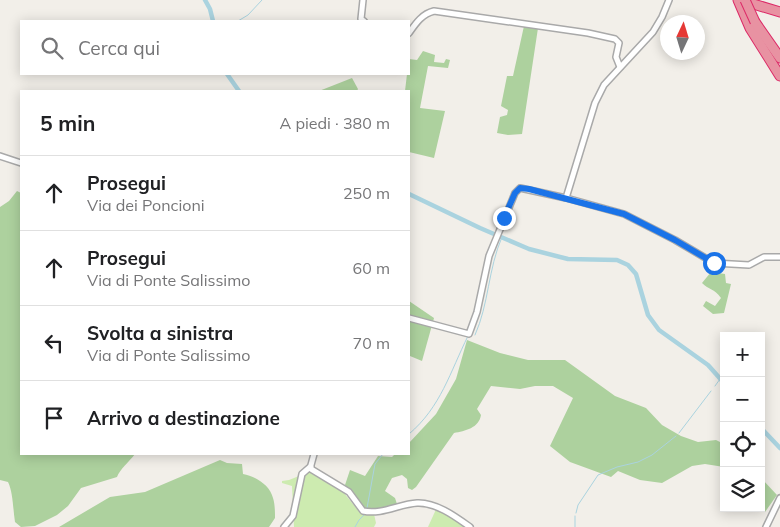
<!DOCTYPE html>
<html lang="it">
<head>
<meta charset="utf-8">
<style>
  :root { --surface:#fff; --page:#f6f6f6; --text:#202124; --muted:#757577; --line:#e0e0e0 }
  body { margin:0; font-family:Mulish,sans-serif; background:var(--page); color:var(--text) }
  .controls { position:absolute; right:15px; bottom:15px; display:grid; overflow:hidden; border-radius:0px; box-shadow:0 2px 12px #0003 }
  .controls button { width:45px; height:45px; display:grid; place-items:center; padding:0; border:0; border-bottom:1px solid var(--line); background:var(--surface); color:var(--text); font:25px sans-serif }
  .compass { position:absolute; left:660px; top:15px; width:45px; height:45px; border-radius:50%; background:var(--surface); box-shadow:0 2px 12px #0003; rotate:4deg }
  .stop { position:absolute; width:15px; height:15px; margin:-11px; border:4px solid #1a73e8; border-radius:50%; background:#fff }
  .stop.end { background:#1a73e8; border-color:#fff; box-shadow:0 1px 5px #0008 }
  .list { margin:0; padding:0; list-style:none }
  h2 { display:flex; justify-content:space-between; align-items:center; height:65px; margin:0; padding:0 20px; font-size:21px }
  h2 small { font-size:16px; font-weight:400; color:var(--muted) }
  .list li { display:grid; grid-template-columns:32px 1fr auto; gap:15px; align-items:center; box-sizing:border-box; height:75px; padding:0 20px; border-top:1px solid var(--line) }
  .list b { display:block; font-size:19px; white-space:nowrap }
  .list p { margin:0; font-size:16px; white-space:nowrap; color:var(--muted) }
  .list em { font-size:16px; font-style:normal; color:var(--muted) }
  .icon { flex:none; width:28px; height:28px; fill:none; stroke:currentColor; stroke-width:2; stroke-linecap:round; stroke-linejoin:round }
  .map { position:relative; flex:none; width:780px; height:527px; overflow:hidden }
  .search { position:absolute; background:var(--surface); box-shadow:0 2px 12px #0003; left:20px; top:20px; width:390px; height:55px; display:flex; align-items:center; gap:12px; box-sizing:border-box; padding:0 18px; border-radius:0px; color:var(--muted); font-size:19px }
  .panel { position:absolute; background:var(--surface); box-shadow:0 2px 12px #0003; left:20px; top:90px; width:390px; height:365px; border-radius:0px }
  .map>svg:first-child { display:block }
  .grass { fill:#cdebb0 }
  .forest { fill:#add19e }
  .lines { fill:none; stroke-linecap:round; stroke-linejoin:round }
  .stream { stroke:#aad3df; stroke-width:1 }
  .canal { stroke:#aad3df; stroke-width:4.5 }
  .minor-casing { stroke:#a9a9a9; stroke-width:8 }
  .motorway-casing { stroke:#dc2a67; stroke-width:11 }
  .minor { stroke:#fff; stroke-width:5 }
  .motorway { stroke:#e892a2; stroke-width:9 }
  .motorway-bridge-casing { stroke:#dc2a67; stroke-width:11; stroke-linecap:butt }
  .motorway-bridge { stroke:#e892a2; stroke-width:9 }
  .route { stroke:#1a73e8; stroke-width:6 }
</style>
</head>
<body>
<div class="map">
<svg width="780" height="527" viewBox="0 0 780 527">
  <rect width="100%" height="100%" fill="#f2efe9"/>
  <!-- grass -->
  <g class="grass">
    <path d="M309,472L344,493L361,514H374L376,523L374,527H294L292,486L282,483V481L289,480Z"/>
    <path d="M438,505L449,510L474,527H428Z"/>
  </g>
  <!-- forest -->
  <g class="forest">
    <path d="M524,26L538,28L522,134L508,135L497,133L500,117L507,115L508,110L501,106L507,76H513Z"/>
    <path d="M423,51L435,55L434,62L444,63L446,59L450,60L448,68L428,66L420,108L445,111L434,158L409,152V91H405L407,74H409V59L417,60Z"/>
    <path d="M352,78L358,89L357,91H319Z"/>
    <path d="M17,191L21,193V454H135C129,462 120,469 117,477L81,488L68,506L57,515L35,526L21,527L15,522C13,509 13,492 8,482L0,480V207L9,201Z"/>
    <path d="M711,272L725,274L726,283L731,284L724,313L713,314L703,306L706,301L715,306L721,298C714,288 709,290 702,283Z"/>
    <path d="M409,301L434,318L422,361L410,356Z"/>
    <path d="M467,340L500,353L528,360H565L615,396L646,408L662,425L681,436L698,442L716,440L724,444V467L705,464L692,466L662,483L640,480L618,471L611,477L570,462L550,446L573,398L553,386H535L520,389L491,386L477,409L481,415C479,428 465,431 454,433L416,487L412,490L408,488L407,479L402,475L392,478L385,491L395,498L397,504L382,508L364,509L345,485L350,470L365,476L378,456L392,457L395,454H409V443L436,414L456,379Z"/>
    <path d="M220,460L227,463L242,464L243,474C255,476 270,485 273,498C275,504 275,512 275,518L269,527H59L110,497L145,492Z"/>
    <path d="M761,478L777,495L765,512L761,501Z"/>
  </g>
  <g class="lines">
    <!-- stream -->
    <g class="stream">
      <path d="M238,21L248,15L262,0"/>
      <path d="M475,335C489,304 488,269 502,237"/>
      <path d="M715,386L720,379"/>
      <path d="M679,433L711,391"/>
      <path d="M409,434C441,407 450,372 468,336"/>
      <path d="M367,508L375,464L383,454"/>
      <path d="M576,513L578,505L598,475L617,467L638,462L652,455L676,436"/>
      <path d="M355,527L359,520L365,514"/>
      <path d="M575,527V516"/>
    </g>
    <!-- canal -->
    <g class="canal">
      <path d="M205,0L210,9L213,21"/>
      <path d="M227,74L239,91"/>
      <path d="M409,194L480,228L529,249L568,259L617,260L628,265L636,274L648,315L659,330L708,365L724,383"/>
      <path d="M761,428L780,448"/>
    </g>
    <!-- minor casing -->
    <g class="minor-casing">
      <g id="minor">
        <path d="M363,0L361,19L364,21"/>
        <path d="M409,33C416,23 422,14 434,11L588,33L615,39L619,43L616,57L620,67"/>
        <path d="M0,156L21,163"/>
        <path d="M566,198L624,214L675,240L714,263L749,265L764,257H780"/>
        <path d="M409,318L469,334L477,312L489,256L515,193L520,188L566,198L595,103L604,85L653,32L662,17L669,0"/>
        <path d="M314,454L311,465V469L349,492L363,511C382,515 399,504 417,503C436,502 456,517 470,527"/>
        <path d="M284,527L293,516L302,474L310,467"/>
        <path d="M766,527L780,498"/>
      </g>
    </g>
    <!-- motorway casing -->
    <g class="motorway-casing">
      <g id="motorway">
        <path d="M738,0L750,28L780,76"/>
        <path d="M740,0L780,12"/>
        <path d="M755,22L780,58"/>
      </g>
    </g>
    <!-- minor -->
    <use href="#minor" class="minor"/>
    <!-- motorway -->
    <use href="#motorway" class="motorway"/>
    <!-- motorway-bridge casing -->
    <g class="motorway-bridge-casing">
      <path id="motorway-bridge" d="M745,0L755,22"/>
    </g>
    <!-- motorway-bridge -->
    <use href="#motorway-bridge" class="motorway-bridge"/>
  </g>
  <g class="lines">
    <!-- route -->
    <path class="route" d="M504,218L515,193L520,188L529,189L624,214L675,240L714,263"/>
  </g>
</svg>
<div class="controls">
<button>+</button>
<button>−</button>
<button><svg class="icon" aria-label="locate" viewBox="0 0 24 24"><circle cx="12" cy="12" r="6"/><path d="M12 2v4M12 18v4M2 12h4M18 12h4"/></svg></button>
<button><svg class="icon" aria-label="layers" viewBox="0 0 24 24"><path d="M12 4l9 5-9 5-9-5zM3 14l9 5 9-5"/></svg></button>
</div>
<svg class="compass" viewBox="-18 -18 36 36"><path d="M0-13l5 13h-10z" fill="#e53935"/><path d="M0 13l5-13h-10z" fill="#757577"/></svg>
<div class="stop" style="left:714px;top:263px"></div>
<div class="stop end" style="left:504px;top:218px"></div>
<div class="search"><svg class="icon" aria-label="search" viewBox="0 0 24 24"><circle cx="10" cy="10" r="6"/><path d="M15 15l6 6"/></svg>Cerca qui</div>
<section class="panel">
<h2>5 min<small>A piedi · 380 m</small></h2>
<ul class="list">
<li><svg class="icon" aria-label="ahead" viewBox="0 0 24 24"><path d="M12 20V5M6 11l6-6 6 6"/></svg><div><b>Prosegui</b><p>Via dei Poncioni</p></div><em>250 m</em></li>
<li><svg class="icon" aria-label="ahead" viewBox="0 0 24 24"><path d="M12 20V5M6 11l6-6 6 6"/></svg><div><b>Prosegui</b><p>Via di Ponte Salissimo</p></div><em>60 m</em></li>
<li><svg class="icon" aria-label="left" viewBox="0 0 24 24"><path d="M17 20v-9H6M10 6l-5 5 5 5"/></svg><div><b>Svolta a sinistra</b><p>Via di Ponte Salissimo</p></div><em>70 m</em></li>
<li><svg class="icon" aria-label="arrive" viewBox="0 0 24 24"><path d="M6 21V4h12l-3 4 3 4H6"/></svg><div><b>Arrivo a destinazione</b></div></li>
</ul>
</section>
</div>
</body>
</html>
